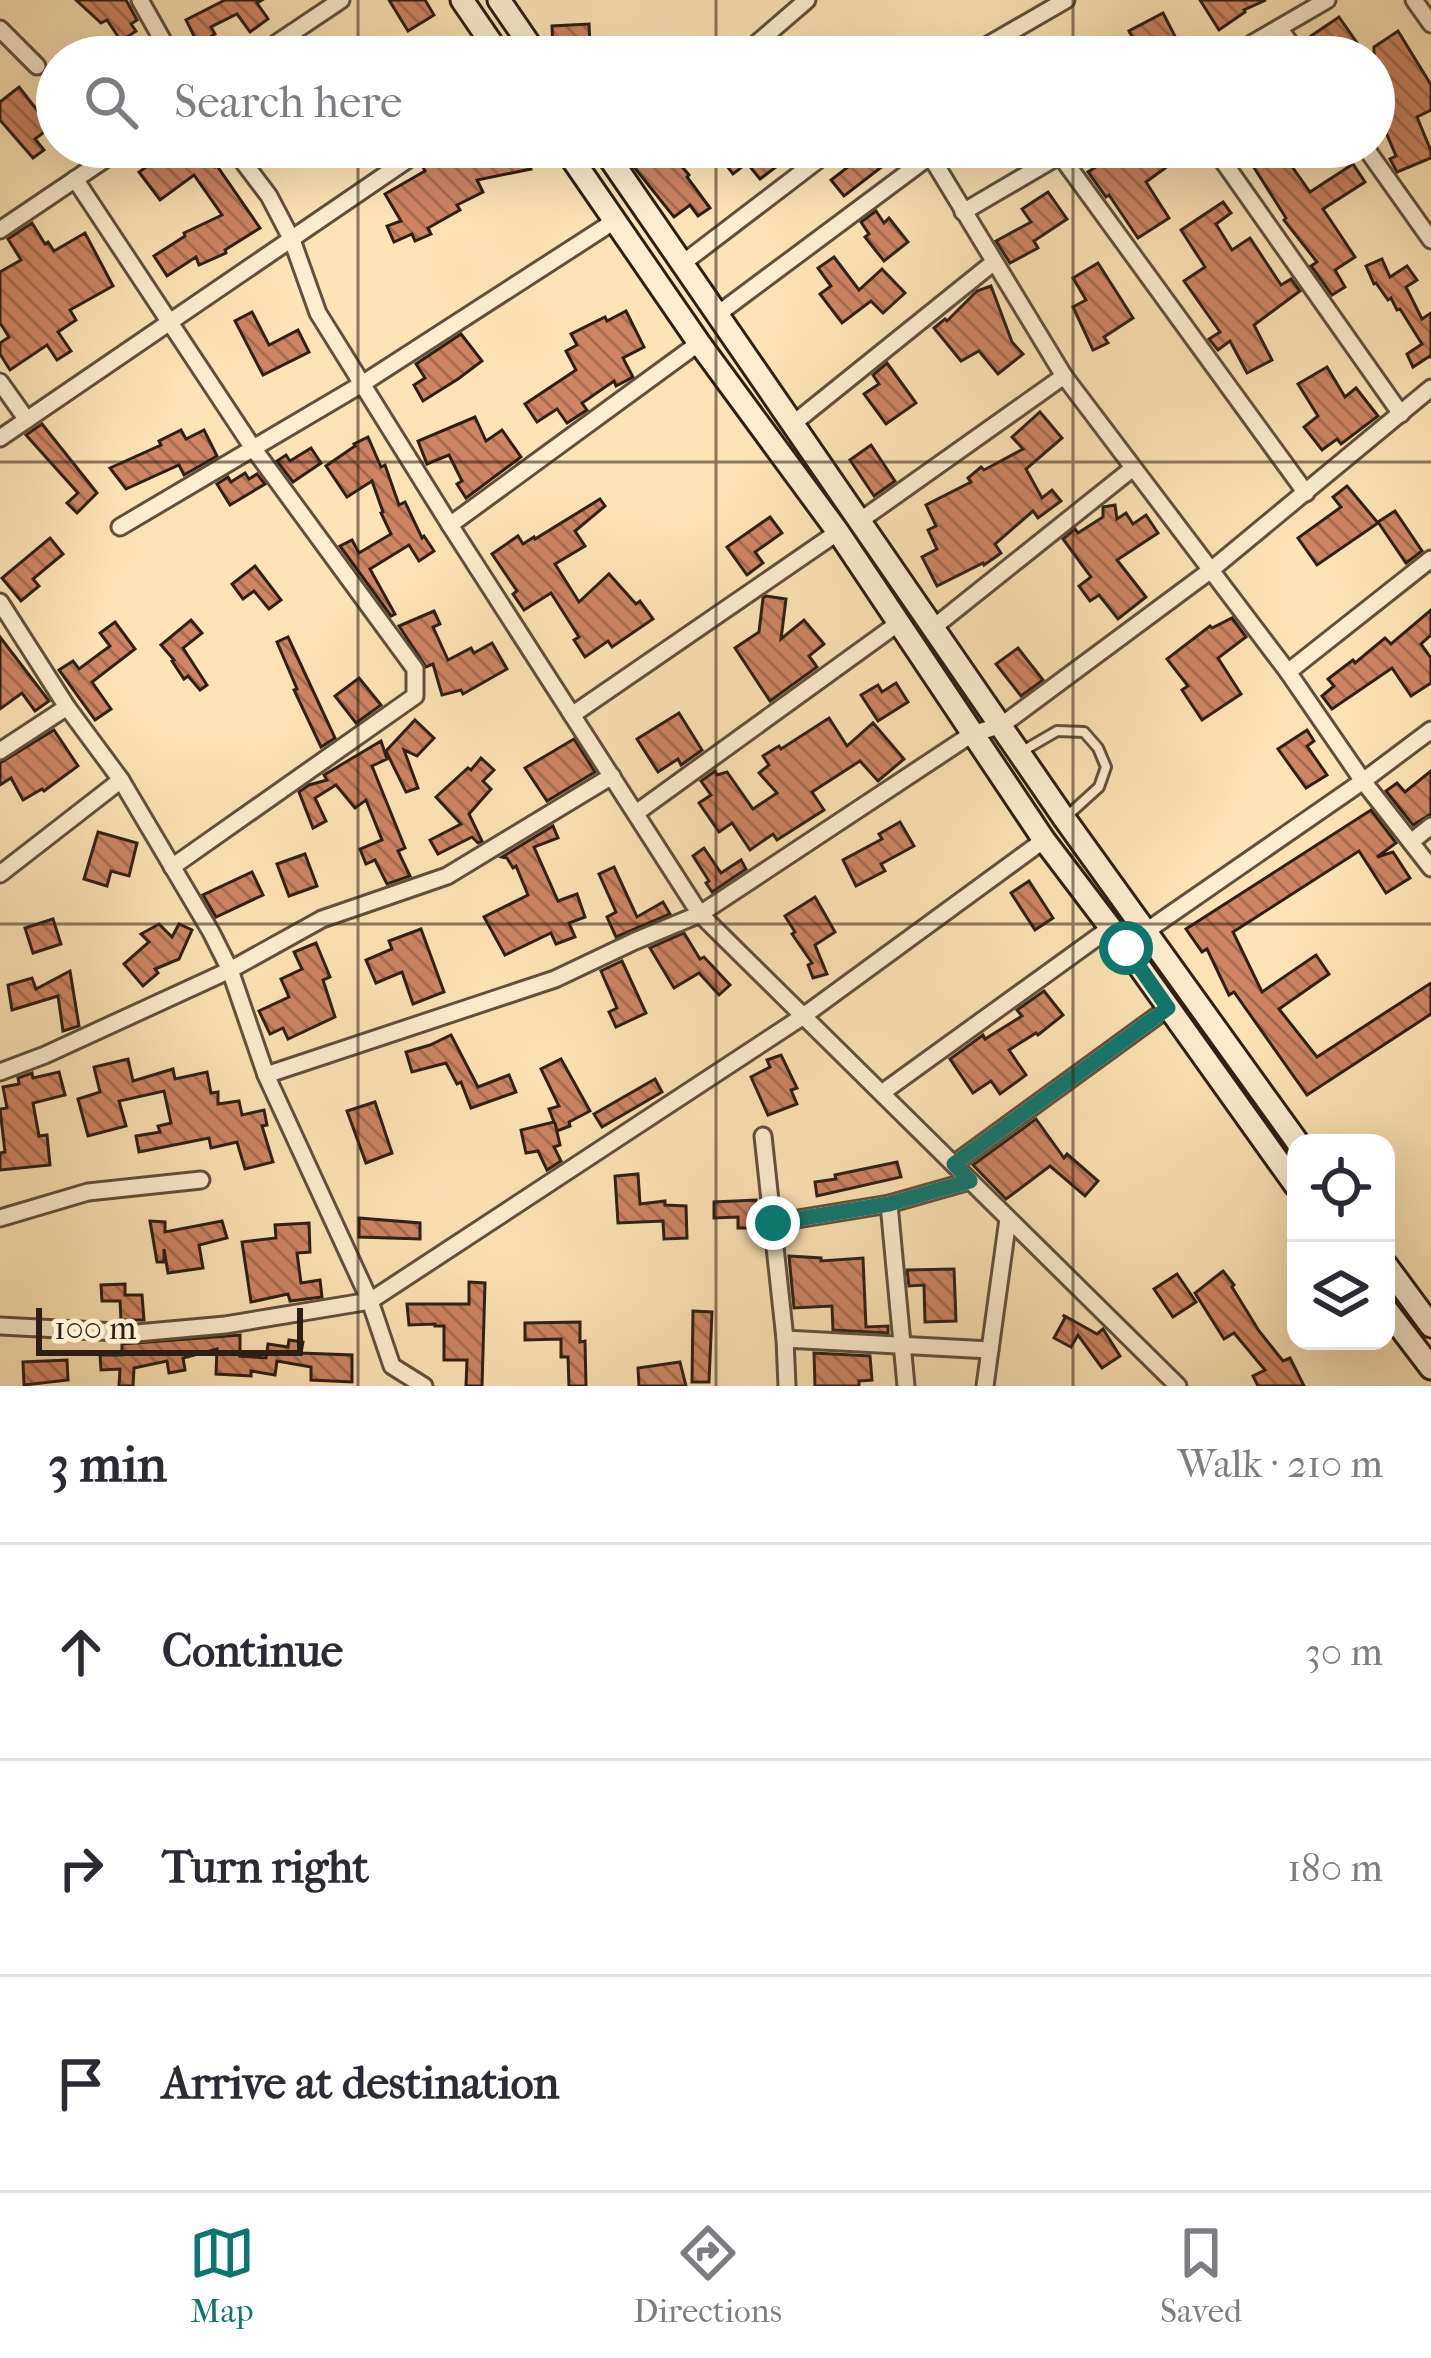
<!DOCTYPE html>
<html lang="en">
<head>
<meta charset="utf-8">
<style>
  :root { --surface:#fff; --page:#f7f7f7; --text:#2b2b33; --muted:#7c7c81; --line:#e1e1e2; --accent:#0f766e }
  body { margin:0; font-family:"IM FELL French Canon",serif; background:var(--page); color:var(--text) }
  .controls { position:absolute; right:36px; bottom:36px; display:grid; overflow:hidden; border-radius:24px; box-shadow:0 12px 48px #0002 }
  .controls button { width:108px; height:108px; display:grid; place-items:center; padding:0; border:0; border-bottom:3px solid var(--line); background:var(--surface); color:var(--text); font:60px sans-serif }
  .scale { position:absolute; left:36px; bottom:30px; width:267px; box-sizing:border-box; padding-left:12px; border:6px solid #2f1f13; border-top:0; font-size:33px; line-height:42px; white-space:nowrap; color:#2f1f13; -webkit-text-stroke:9px #feedcf; paint-order:stroke }
  .stop { position:absolute; width:36px; height:36px; margin:-27px; border:9px solid #0f766e; border-radius:50%; background:#fff }
  .stop.end { background:#0f766e; border-color:#fff; box-shadow:0 3px 12px #0008 }
  .list { margin:0; padding:0; list-style:none }
  h2 { display:flex; justify-content:space-between; align-items:center; height:156px; margin:0; padding:0 48px; font-size:51px }
  h2 small { font-size:39px; font-weight:400; color:var(--muted) }
  .list li { display:grid; grid-template-columns:78px 1fr auto; gap:36px; align-items:center; box-sizing:border-box; height:216px; padding:0 48px; border-top:3px solid var(--line) }
  .list b { display:block; font-size:45px; white-space:nowrap }
  .list em { font-size:39px; font-style:normal; color:var(--muted) }
  .icon { flex:none; width:66px; height:66px; fill:none; stroke:currentColor; stroke-width:2; stroke-linecap:round; stroke-linejoin:round }
  .map { position:relative; flex:none; width:1431px; height:1386px; overflow:hidden }
  .search { position:absolute; background:var(--surface); box-shadow:0 12px 48px #0002; left:36px; right:36px; top:36px; height:132px; display:flex; align-items:center; gap:30px; box-sizing:border-box; padding:0 42px; border-radius:66px; color:var(--muted); font-size:45px }
  .sheet { height:804px; background:var(--surface) }
  nav { display:flex; justify-content:space-around; align-items:center; box-sizing:border-box; height:168px; border-top:3px solid var(--line); background:var(--surface); font-size:33px; color:var(--muted) }
  nav a { display:grid; justify-items:center; gap:6px }
  nav .on { color:var(--accent) }
  .map>svg:first-child { display:block }
  .building { fill:url(#building-back-hatch); stroke:#2f1f13; stroke-width:3 }
  .lines { fill:none; stroke-linecap:round; stroke-linejoin:round }
  .lane-casing { stroke:#62503c; stroke-width:14 }
  .street-casing { stroke:#62503c; stroke-width:21 }
  .secondary-casing { stroke:#2f1f13; stroke-width:27 }
  .lane { stroke:#feedcf; stroke-width:8 }
  .street { stroke:#feedcf; stroke-width:15 }
  .secondary { stroke:#feedcf; stroke-width:21 }
  .route { stroke:#0f766e; stroke-width:15 }
  .grid { fill:none; stroke:#2f1f13; stroke-width:3; stroke-opacity:0.55 }
</style>
</head>
<body>
<div class="map">
<svg width="1431" height="1386" viewBox="0 0 1431 1386">
  <defs>
    <pattern id="building-back-hatch" width="6" height="6" patternUnits="userSpaceOnUse" patternTransform="scale(3)"><rect width="6" height="6" fill="#cd8563"/><path d="M-1 5l2 2M0 0l6 6M5-1l2 2" fill="none" stroke="#a76c50"/></pattern>
  </defs>
  <rect width="100%" height="100%" fill="#fde3b5"/>
  <filter id="stains"><feTurbulence type="fractalNoise" baseFrequency=".00167" numOctaves="4"/><feColorMatrix values="0 0 0 0 .2 0 0 0 0 .09 0 0 0 0 .02 0 0 0 .5 -.17"/></filter>
  <radialGradient id="worn" r=".72"><stop offset=".6" stop-color="#630" stop-opacity="0"/><stop offset="1" stop-color="#630" stop-opacity=".3"/></radialGradient>
  <!-- building -->
  <g class="building">
    <path d="M76,0H126L137,20L131,24L136,31L121,41L107,20L101,23Z"/>
    <path d="M225,0H262L257,3L268,19L250,32L237,14L211,27L215,34L198,44L186,20Z"/>
    <path d="M389,0H425L434,15L408,31Z"/>
    <path d="M1200,0H1266L1244,10L1245,12L1219,30Z"/>
    <path d="M1163,13L1181,48L1166,56L1159,42L1140,52L1129,31Z"/>
    <path d="M1339,17L1367,57H1325L1311,36Z"/>
    <path d="M589,24L590,46L553,48L552,26Z"/>
    <path d="M1398,31L1431,85V110L1417,117L1431,151V158L1397,172L1390,159L1396,156L1379,116L1374,119V47Z"/>
    <path d="M19,87L37,110L43,105L46,109L57,100V122L35,139L44,150L33,158L0,120V102Z"/>
    <path d="M156,147H205L215,167L217,166L260,228L225,250L226,253L199,265L196,257L167,276L154,256L185,236L184,233L222,215L194,175L160,200L139,172L161,157Z"/>
    <path d="M457,147H526L531,169L477,180L483,192L457,205L460,210L428,228L431,234L415,241L412,234L394,242L387,226L401,221L385,194L425,171L423,167Z"/>
    <path d="M725,147H768L764,150L776,167L760,179L747,163L733,174L717,153Z"/>
    <path d="M874,147L888,162L844,196L831,180Z"/>
    <path d="M1117,147H1170L1179,158L1146,182L1169,218L1138,238L1109,195L1106,197L1088,172L1099,165L1095,156Z"/>
    <path d="M1241,147H1278L1310,192L1353,164L1365,182L1323,209L1355,257L1335,270L1345,287L1332,295L1311,266L1317,262L1284,220L1286,218Z"/>
    <path d="M668,150L689,175L687,177L710,208L698,216L690,205L674,217L634,167L644,159L649,165Z"/>
    <path d="M1048,192L1067,219L1034,241L1038,248L1010,263L996,241L1031,222L1022,209Z"/>
    <path d="M1223,202L1231,213L1216,224L1232,250L1250,238L1281,285L1291,279L1300,291L1254,325L1272,360L1247,373L1230,341L1218,350L1209,339L1220,332L1184,281L1205,267L1181,230Z"/>
    <path d="M876,211L884,223L889,218L908,242L884,261L865,237L869,234L861,222Z"/>
    <path d="M32,223L45,244L48,242L54,251L85,233L113,286L70,310L76,320L58,332L71,351L57,360L47,345L10,370L0,354V343L9,337L0,323V272L21,260L8,239Z"/>
    <path d="M834,257L859,290L882,269L905,293L883,313L871,301L842,323L820,294L831,286L818,268Z"/>
    <path d="M1382,259L1390,277L1407,266L1417,280L1406,287L1422,319L1431,313V358L1430,356L1413,367L1407,354L1422,344L1400,309L1397,310L1391,298L1388,300L1376,283L1374,284L1366,266Z"/>
    <path d="M1098,263L1133,318L1104,337L1108,343L1093,350L1073,307L1086,300L1073,278Z"/>
    <path d="M991,286L1012,342L1023,354L998,374L979,351L961,361L934,328L945,319L947,321L977,291Z"/>
    <path d="M626,311L644,347L623,358L633,377L616,386L614,381L582,403L587,410L567,423L557,409L537,422L525,404L576,370L566,351L577,345L571,334L605,317L607,321Z"/>
    <path d="M252,312L269,345L298,330L309,352L263,375L235,321Z"/>
    <path d="M461,334L482,361L458,379L423,401L414,385L425,378L416,364Z"/>
    <path d="M887,363L916,403L886,424L864,394L879,384L873,375Z"/>
    <path d="M1327,367L1345,397L1356,388L1378,416L1341,444L1337,439L1322,450L1304,427L1318,416L1298,384Z"/>
    <path d="M1040,412L1062,438L1026,469L1042,498L1052,490L1061,501L1038,518L1033,511L995,544L1001,553L984,565L983,563L937,586L922,557L937,549L928,530L936,526L926,505L971,482L968,478L981,467L984,470L1023,449L1012,437Z"/>
    <path d="M475,417L486,441L502,430L521,457L466,498L457,484L462,481L449,455L427,464L418,441Z"/>
    <path d="M42,424L97,493L77,513L67,503L78,493L26,435Z"/>
    <path d="M181,430L186,439L204,430L217,456L184,475L179,465L126,489L110,468L161,445L159,441Z"/>
    <path d="M368,437L381,467L385,465L399,505L405,502L422,538L424,536L434,551L419,561L409,545L370,569L395,614L391,616L340,546L352,540L359,553L391,534L381,513L383,512L372,481L347,497L326,466L355,446L354,444Z"/>
    <path d="M871,445L895,481L874,496L850,460Z"/>
    <path d="M311,448L321,463L293,482L277,461L286,455L290,461Z"/>
    <path d="M245,473L249,479L257,474L265,484L230,505L217,484L228,477L231,482Z"/>
    <path d="M1347,486L1378,523L1317,565L1298,538L1341,507L1333,497Z"/>
    <path d="M600,499L605,506L575,531L585,546L555,564L579,602L609,574L636,604L640,601L653,619L612,647L608,641L585,657L574,640L579,637L551,593L524,610L513,594L517,591L492,554L518,536L523,544L534,537L535,539Z"/>
    <path d="M1115,505L1117,519L1126,513L1133,524L1146,515L1158,533L1117,560L1146,597L1118,619L1099,595L1090,601L1079,586L1091,577L1063,539L1075,529L1078,533L1103,517V507Z"/>
    <path d="M1395,511L1422,551L1406,563L1378,522Z"/>
    <path d="M770,517L782,533L755,552L763,563L747,575L727,547Z"/>
    <path d="M50,538L63,554L33,579L39,586L21,601L2,578Z"/>
    <path d="M255,566L281,600L269,609L254,591L243,599L232,584Z"/>
    <path d="M766,596L786,599L781,639L804,620L824,644L809,656L817,667L770,701L735,648L759,632L763,598Z"/>
    <path d="M1431,610V635L1421,644L1431,658V683L1411,696L1392,668L1332,709L1322,696L1334,686L1328,679L1353,660L1355,663L1385,638L1391,644Z"/>
    <path d="M434,611L440,624L433,627L448,660L471,648L474,653L492,643L507,669L463,694L461,690L442,695L433,664L426,667L399,626Z"/>
    <path d="M1232,618L1246,637L1218,658L1241,694L1202,720L1182,690L1188,686L1167,659L1210,626L1212,628Z"/>
    <path d="M191,620L202,633L183,648L207,685L200,690L188,676L184,679L172,661L174,660L161,645Z"/>
    <path d="M115,622L135,649L92,682L111,709L95,720L59,670L73,661L79,669L110,646L100,633Z"/>
    <path d="M0,637L49,701L35,711L22,693L0,709Z"/>
    <path d="M288,637L335,738L321,747L294,690L297,689L277,642Z"/>
    <path d="M1018,648L1043,680L1021,696L996,664Z"/>
    <path d="M359,678L381,705L356,723L335,696Z"/>
    <path d="M896,683L908,702L878,721L861,695L878,685L882,692Z"/>
    <path d="M679,713L702,750L681,765L678,759L658,772L637,739Z"/>
    <path d="M829,718L847,746L873,723L904,759L878,781L860,761L812,792L824,810L777,840L773,834L750,850L732,823L719,832L699,803L711,795L701,781L715,771L717,775L727,772L753,809L777,793L759,773L769,765L763,756L779,746L781,749Z"/>
    <path d="M415,720L434,738L417,756L404,750L418,788L406,792L386,751Z"/>
    <path d="M54,730L78,766L44,791L42,789L23,800L11,778L0,785V763Z"/>
    <path d="M1307,730L1314,741L1307,746L1327,775L1306,788L1278,749Z"/>
    <path d="M574,739L595,772L547,801L525,768Z"/>
    <path d="M381,741L387,759L372,766L405,848L398,851L410,876L387,884L375,860L366,864L360,849L382,840L366,800L355,808L336,785L315,798L326,821L313,828L299,792L309,785L327,780L324,775Z"/>
    <path d="M481,758L494,770L483,781L491,789L469,814L482,841L478,843L472,837L438,854L430,840L461,824L436,797L468,768L471,770Z"/>
    <path d="M1431,771V814L1413,825L1386,791L1397,783L1405,792Z"/>
    <path d="M1371,810L1396,843L1377,857L1393,852L1410,878L1386,893L1359,851L1233,932L1262,992L1316,955L1329,974L1279,1009L1317,1057L1431,983V1014L1307,1095L1234,992L1229,995L1207,949L1202,952L1186,929Z"/>
    <path d="M900,822L914,846L881,864L885,871L856,886L843,860L882,839L879,834Z"/>
    <path d="M553,826L558,838L534,847L558,901L577,894L585,917L569,923L575,937L556,944L551,933L505,955L484,917L528,895L516,866L513,868L507,858L502,857Z"/>
    <path d="M98,832L137,843L129,876L111,871L107,886L84,879Z"/>
    <path d="M704,848L721,873L741,860L746,869L712,892L706,883L709,881L693,856Z"/>
    <path d="M305,854L317,886L289,896L277,864Z"/>
    <path d="M614,867L637,917L663,902L670,914L616,937L607,917L616,912L599,874Z"/>
    <path d="M252,872L263,895L216,917L203,895Z"/>
    <path d="M1029,881L1053,918L1035,930L1011,893Z"/>
    <path d="M815,897L835,932L815,945L827,974L813,978L808,965L812,963L792,934L795,932L785,916Z"/>
    <path d="M53,919L61,944L33,953L25,928Z"/>
    <path d="M159,924L172,937L179,924L192,930L179,959L155,969L158,973L143,986L124,964L149,942L141,934Z"/>
    <path d="M421,929L444,992L413,1004L402,972L376,983L366,960L392,949L389,941Z"/>
    <path d="M684,933L700,959L704,957L730,985L719,995L699,973L674,988L650,948Z"/>
    <path d="M316,943L330,977L323,980L335,1017L288,1039L283,1028L270,1034L259,1011L289,997L281,979L302,969L294,952Z"/>
    <path d="M622,961L646,1013L616,1027L609,1012L617,1008L601,971Z"/>
    <path d="M70,971L79,1026L63,1031L58,996L12,1010L8,985L32,978L36,989Z"/>
    <path d="M1044,991L1063,1015L1038,1035L1036,1033L1009,1050L1026,1075L1000,1094L991,1081L973,1093L950,1059L983,1035L985,1039L1022,1016L1017,1010Z"/>
    <path d="M451,1035L478,1087L509,1075L516,1092L471,1108L461,1082L457,1084L446,1063L412,1072L406,1052L430,1045Z"/>
    <path d="M781,1055L797,1088L791,1090L797,1104L768,1115L751,1077L770,1067L767,1060Z"/>
    <path d="M128,1059L133,1081L173,1069L175,1079L207,1072L211,1093L218,1092V1104L239,1101L242,1115L264,1110L267,1125L262,1126L273,1162L245,1169L237,1142L211,1148L209,1138L139,1152L136,1136L160,1132L158,1126L171,1123L164,1091L119,1101L126,1126L88,1136L78,1099L100,1092L94,1067Z"/>
    <path d="M561,1059L590,1111L569,1122L570,1126L557,1131L555,1123L560,1145L554,1147L561,1161L547,1170L538,1151L526,1153L521,1130L554,1122L549,1109L559,1106L541,1069Z"/>
    <path d="M59,1072L65,1095L33,1103L39,1136L47,1135L50,1165L0,1170V1153L5,1152L0,1109L7,1108L3,1087L19,1084L18,1078L32,1073L33,1078Z"/>
    <path d="M655,1079L662,1092L602,1127L594,1114Z"/>
    <path d="M375,1102L392,1153L366,1163L347,1111Z"/>
    <path d="M1036,1119L1064,1158L1067,1154L1098,1181L1085,1196L1050,1166L1006,1199L973,1165Z"/>
    <path d="M897,1162L901,1177L817,1196L815,1182L836,1179L835,1175Z"/>
    <path d="M638,1174L640,1204L665,1201V1205L686,1206L687,1238L664,1239L663,1221L618,1223L615,1176Z"/>
    <path d="M756,1200L757,1228H738V1217L714,1218V1202Z"/>
    <path d="M359,1218L420,1223V1239L359,1237Z"/>
    <path d="M150,1221L165,1222V1232L222,1221L227,1238L199,1245L203,1268L168,1273L164,1249V1262H157Z"/>
    <path d="M309,1223L310,1252L297,1253L301,1283L320,1280L322,1297L290,1301L288,1294L251,1302L242,1242L276,1238L275,1225Z"/>
    <path d="M789,1256L821,1258V1261L863,1258L866,1327L888,1326V1333L833,1330L832,1306L794,1308Z"/>
    <path d="M954,1269L956,1321L925,1322L924,1285L909,1286L907,1270Z"/>
    <path d="M1223,1271L1234,1285L1232,1287L1259,1331L1283,1361L1290,1358L1304,1386H1258L1253,1376L1265,1370L1234,1333L1224,1339L1195,1293Z"/>
    <path d="M1177,1274L1196,1302L1173,1317L1154,1289Z"/>
    <path d="M469,1282L485,1283L482,1386H466L467,1360H444V1326H435V1324L409,1325L407,1304H469Z"/>
    <path d="M125,1284V1295H142L144,1320H121L120,1301H102L101,1285Z"/>
    <path d="M693,1311L712,1312L709,1382H692Z"/>
    <path d="M1063,1315L1097,1334L1103,1329L1120,1356L1102,1368L1078,1335L1071,1347L1054,1338L1065,1318Z"/>
    <path d="M580,1322V1342L585,1341L586,1386H569L568,1357H561V1339L525,1340V1323Z"/>
    <path d="M240,1335V1356L266,1358L268,1344L288,1347L289,1340L303,1342L301,1353L352,1355V1382L311,1380V1367L277,1361L275,1375L251,1371V1376L216,1374L217,1349L183,1358L185,1370L169,1373L167,1361L134,1368L133,1386H119L120,1369L101,1370L100,1355H122V1344Z"/>
    <path d="M814,1353L870,1356L872,1380L859,1381V1386H815Z"/>
    <path d="M67,1360L68,1380L24,1385L23,1362Z"/>
    <path d="M680,1362L686,1386H639L638,1368Z"/>
  </g>
  <g class="lines">
    <!-- lane casing -->
    <g class="lane-casing">
      <path id="lane" d="M1021,752L1057,731L1084,732L1098,748L1106,767L1099,787L1066,817"/>
    </g>
    <!-- street casing -->
    <g class="street-casing">
      <g id="street">
        <path d="M140,0L172,57"/>
        <path d="M1414,0L1431,24"/>
        <path d="M1279,28L1300,57"/>
        <path d="M0,29L37,66"/>
        <path d="M256,57L341,0"/>
        <path d="M741,57L807,0"/>
        <path d="M967,57L1066,0"/>
        <path d="M1229,57L1327,0"/>
        <path d="M232,147L269,196L292,240L318,313L450,525L700,914L1178,1386"/>
        <path d="M925,147L1064,376L1288,672L1363,781L1431,868"/>
        <path d="M1213,147L1401,414"/>
        <path d="M1365,147L1431,240"/>
        <path d="M1060,155L1306,493"/>
        <path d="M615,165L636,147"/>
        <path d="M75,179L253,448L415,669V696L172,867"/>
        <path d="M963,212L1074,147"/>
        <path d="M0,230L123,147"/>
        <path d="M683,263L835,147"/>
        <path d="M718,314L930,156"/>
        <path d="M0,382L27,420"/>
        <path d="M794,423L994,262"/>
        <path d="M0,438L426,147"/>
        <path d="M861,520L1064,376"/>
        <path d="M450,525L699,343"/>
        <path d="M120,527L362,384L616,220"/>
        <path d="M0,602L67,707L121,780L211,932L230,970L266,1075L370,1301L392,1366L424,1386"/>
        <path d="M934,627L1133,468"/>
        <path d="M1288,672L1431,559"/>
        <path d="M572,715L838,532"/>
        <path d="M0,751L67,707"/>
        <path d="M636,813L900,622"/>
        <path d="M1411,842L1431,826"/>
        <path d="M0,874L121,780"/>
        <path d="M1145,932L1363,781L1431,730"/>
        <path d="M0,1072L45,1055L230,970L322,919L447,876L612,776"/>
        <path d="M266,1075L555,979L635,941L700,914L972,734L1002,725L1211,570L1431,388"/>
        <path d="M883,1092L1110,928"/>
        <path d="M763,1136L785,1339L787,1386"/>
        <path d="M954,1164L1168,1008"/>
        <path d="M889,1204L906,1386"/>
        <path d="M0,1218L88,1192L201,1180"/>
        <path d="M773,1223L889,1204L970,1181"/>
        <path d="M0,1326L137,1333L225,1325L370,1301L802,1017L1044,840"/>
        <path d="M785,1339L990,1350"/>
        <path d="M985,1386L1008,1219"/>
      </g>
    </g>
    <!-- secondary casing -->
    <g class="secondary-casing">
      <g id="secondary">
        <path d="M462,0L501,57"/>
        <path d="M499,0L538,57"/>
        <path d="M564,147L699,343L838,532L1044,840L1126,948L1296,1186"/>
        <path d="M602,147L1064,818L1298,1143"/>
        <path d="M1386,1265L1431,1326"/>
        <path d="M1386,1309L1431,1368"/>
      </g>
    </g>
    <!-- lane -->
    <use href="#lane" class="lane"/>
    <!-- street -->
    <use href="#street" class="street"/>
    <!-- secondary -->
    <use href="#secondary" class="secondary"/>
  </g>
  <g class="lines">
    <!-- route -->
    <path class="route" d="M773,1223L889,1204L970,1181L954,1164L1168,1008L1126,948"/>
  </g>
  <!-- grid -->
  <path class="grid" d="M358,0V57M716,0V57M1073,0V57M358,147V1386M716,147V1386M1073,147V1386M0,462H1431M0,924H1431"/>
  <rect width="100%" height="100%" filter="url(#stains)"/>
  <rect width="100%" height="100%" fill="url(#worn)"/>
</svg>
<div class="controls">
<button><svg class="icon" aria-label="locate" viewBox="0 0 24 24"><circle cx="12" cy="12" r="6"/><path d="M12 2v4M12 18v4M2 12h4M18 12h4"/></svg></button>
<button><svg class="icon" aria-label="layers" viewBox="0 0 24 24"><path d="M12 4l9 5-9 5-9-5zM3 14l9 5 9-5"/></svg></button>
</div>
<div class="scale">100 m</div>
<div class="stop" style="left:1126px;top:948px"></div>
<div class="stop end" style="left:773px;top:1223px"></div>
<div class="search"><svg class="icon" aria-label="search" viewBox="0 0 24 24"><circle cx="10" cy="10" r="6"/><path d="M15 15l6 6"/></svg>Search here</div>
</div>
<section class="sheet">
<h2>3 min<small>Walk · 210 m</small></h2>
<ul class="list">
<li><svg class="icon" aria-label="ahead" viewBox="0 0 24 24"><path d="M12 20V5M6 11l6-6 6 6"/></svg><div><b>Continue</b></div><em>30 m</em></li>
<li><svg class="icon" aria-label="right" viewBox="0 0 24 24"><path d="M7 20v-9h11M14 6l5 5-5 5"/></svg><div><b>Turn right</b></div><em>180 m</em></li>
<li><svg class="icon" aria-label="arrive" viewBox="0 0 24 24"><path d="M6 21V4h12l-3 4 3 4H6"/></svg><div><b>Arrive at destination</b></div></li>
</ul>
</section>
<nav>
<a class="on"><svg class="icon" aria-label="map" viewBox="0 0 24 24"><path d="M3 6l6-2 6 2 6-2v14l-6 2-6-2-6 2zM9 4v14M15 6v14"/></svg>Map</a>
<a><svg class="icon" aria-label="directions" viewBox="0 0 24 24"><path d="M12 3l9 9-9 9-9-9zM9 14v-3h6M13 9l2 2-2 2"/></svg>Directions</a>
<a><svg class="icon" aria-label="saved" viewBox="0 0 24 24"><path d="M7 4h10v16l-5-4-5 4z"/></svg>Saved</a>
</nav>
</body>
</html>
